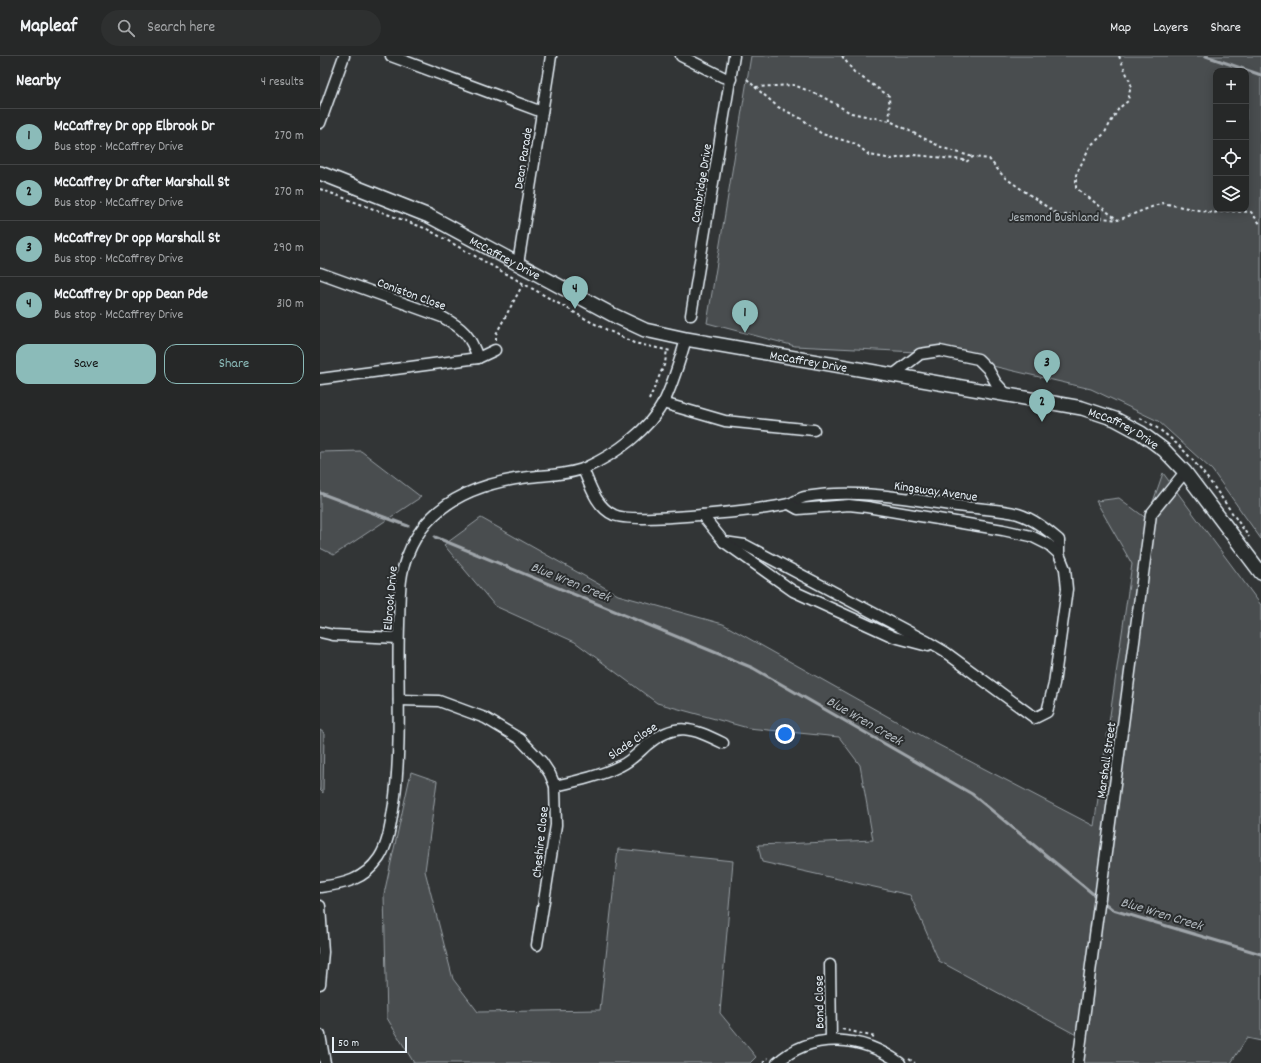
<!DOCTYPE html>
<html lang="en">
<head>
<meta charset="utf-8">
<style>
  :root { --surface:#262828; --page:#2e3030; --text:#f1f3f6; --muted:#a4a6a8; --line:#424445; --accent:#8bbbb9 }
  body { margin:0; font-family:Dekko,sans-serif; background:var(--page); color:var(--text) }
  .controls { position:absolute; right:12px; top:12px; display:grid; overflow:hidden; border-radius:8px; box-shadow:0 2px 10px #0003 }
  .controls button { width:36px; height:36px; display:grid; place-items:center; padding:0; border:0; border-bottom:1px solid var(--line); background:var(--surface); color:var(--text); font:20px sans-serif }
  .scale { position:absolute; left:12px; bottom:10px; width:75px; box-sizing:border-box; padding-left:4px; border:2px solid #e8f1f8; border-top:0; font-size:11px; line-height:14px; white-space:nowrap; color:#e8f1f8; -webkit-text-stroke:3px #2a2d2e; paint-order:stroke }
  .you { position:absolute; left:465px; top:678px; width:14px; height:14px; margin:-10px; border:3px solid #fff; border-radius:50%; background:#1a73e8; box-shadow:0 0 0 6px #1a73e833 }
  .badge { display:grid; place-items:center; width:26px; height:26px; border-radius:50%; background:var(--accent); color:#111; font-size:13px; font-weight:700 }
  .pin { position:absolute; translate:-50% -33px; filter:drop-shadow(0 1px 2px #0008) }
  .pin::after { content:''; position:absolute; top:21px; width:14px; height:12px; background:inherit; clip-path:polygon(0 0,100% 0,50% 100%) }
  .list { margin:0; padding:0; list-style:none }
  h2 { display:flex; justify-content:space-between; align-items:center; height:52px; margin:0; padding:0 16px; font-size:17px }
  h2 small { font-size:13px; font-weight:400; color:var(--muted) }
  .list li { display:grid; grid-template-columns:26px 1fr auto; gap:12px; align-items:center; box-sizing:border-box; height:56px; padding:0 16px; border-top:1px solid var(--line) }
  .list b { display:block; font-size:15px; white-space:nowrap }
  .list p { margin:0; font-size:13px; white-space:nowrap; color:var(--muted) }
  .list em { font-size:13px; font-style:normal; color:var(--muted) }
  .actions { display:flex; gap:8px; padding:12px 16px }
  .actions a { flex:1; padding:9px 0; border:1px solid var(--accent); border-radius:12px; text-align:center; font-size:14px; color:var(--accent) }
  .actions .main { background:var(--accent); color:#111 }
  .icon { flex:none; width:22px; height:22px; fill:none; stroke:currentColor; stroke-width:2; stroke-linecap:round; stroke-linejoin:round }
  .map { position:relative; flex:none; width:941px; height:1007px; overflow:hidden }
  header { display:flex; align-items:center; gap:24px; box-sizing:border-box; height:56px; padding:0 20px; background:var(--surface); border-bottom:1px solid var(--line) }
  header strong { font-size:19px }
  nav { display:flex; gap:22px; margin-inline-start:auto; font-size:14px }
  .search { width:280px; height:36px; background:var(--page); display:flex; align-items:center; gap:10px; box-sizing:border-box; padding:0 14px; border-radius:22px; color:var(--muted); font-size:15px }
  main { display:flex }
  aside { flex:1; background:var(--surface) }
  .map>svg:first-child { display:block }
  .green { fill:#494d4f; stroke:#989fa4; fill-rule:evenodd }
  .lines { fill:none; stroke-linecap:round; stroke-linejoin:round }
  .stream { stroke:#9fa5aa; stroke-width:3 }
  .minor-casing { stroke:#e8f1f8; stroke-width:13 }
  .major-casing { stroke:#e8f1f8; stroke-width:16 }
  .path { stroke:#e8f1f8; stroke-width:2; stroke-dasharray:3 3; stroke-linecap:butt }
  .minor { stroke:#2a2d2e; stroke-width:10 }
  .major { stroke:#2a2d2e; stroke-width:13 }
  .labels { text-anchor:middle; stroke-width:4; stroke-linejoin:round; paint-order:stroke }
  .street-label { font-size:13px; fill:#e8f1f8; stroke:#2a2d2e }
  .park-label { font-size:13px; fill:#b0b8bd; stroke:#2a2d2e }
  .water-label { font-size:14px; font-style:italic; fill:#b1b8be; stroke:#2a2d2e }
</style>
</head>
<body>
<header>
<strong>Mapleaf</strong>
<div class="search"><svg class="icon" aria-label="search" viewBox="0 0 24 24"><circle cx="10" cy="10" r="6"/><path d="M15 15l6 6"/></svg>Search here</div>
<nav><a>Map</a><a>Layers</a><a>Share</a></nav>
</header>
<main>
<aside>
<h2>Nearby<small>4 results</small></h2>
<ul class="list">
<li><span class="badge">1</span><div><b>McCaffrey Dr opp Elbrook Dr</b><p>Bus stop · McCaffrey Drive</p></div><em>270 m</em></li>
<li><span class="badge">2</span><div><b>McCaffrey Dr after Marshall St</b><p>Bus stop · McCaffrey Drive</p></div><em>270 m</em></li>
<li><span class="badge">3</span><div><b>McCaffrey Dr opp Marshall St</b><p>Bus stop · McCaffrey Drive</p></div><em>290 m</em></li>
<li><span class="badge">4</span><div><b>McCaffrey Dr opp Dean Pde</b><p>Bus stop · McCaffrey Drive</p></div><em>310 m</em></li>
</ul>
<div class="actions"><a class="main">Save</a><a>Share</a></div>
</aside>
<div class="map">
<svg width="941" height="1007" viewBox="0 0 941 1007">
  <rect width="100%" height="100%" fill="#323536"/>
  <filter id="ink" filterUnits="userSpaceOnUse"><feTurbulence type="fractalNoise" baseFrequency=".025" numOctaves="2"/><feDisplacementMap in="SourceGraphic" scale="8" xChannelSelector="R" yChannelSelector="G"/><feConvolveMatrix kernelMatrix="1 2 1 2 8 2 1 2 1" color-interpolation-filters="sRGB"/></filter>
  <g filter="url(#ink)">
    <!-- green -->
    <g class="green">
      <path d="M431,0H941V483L892,414L838,365L771,333L617,297L475,290L387,267ZM896,15H926V153H896Z"/>
      <path d="M41,395L101,441L14,499L0,492V396Z"/>
      <path d="M843,417L941,549V985L927,982L911,1007H760L762,982L619,905L590,839L442,806L438,789L553,784L540,709L519,681L428,672L337,647L255,586L175,550L124,489L161,462L298,539L403,568L615,687L774,770L812,508L776,445L799,442L827,463Z"/>
      <path d="M0,674L4,677L3,737L0,734Z"/>
      <path d="M91,716L117,725L105,815L133,923L158,956L280,954L298,793L413,805L400,957L436,1001L430,1007H94L67,962L64,838Z"/>
    </g>
    <g class="lines">
      <!-- stream -->
      <g class="stream">
        <path d="M886,0L941,19"/>
        <path d="M0,437L88,470"/>
        <path d="M115,481L433,612L652,738L778,842"/>
        <path d="M782,845L793,854L941,898"/>
      </g>
      <!-- minor casing -->
      <g class="minor-casing">
        <g id="minor">
          <path d="M71,0L222,56"/>
          <path d="M361,0L403,21L411,23"/>
          <path d="M0,67L24,0"/>
          <path d="M198,208L231,0"/>
          <path d="M0,217L122,261C143,272 150,279 158,302"/>
          <path d="M371,259L414,0"/>
          <path d="M573,319L600,298L620,295L658,303L668,313L676,327L687,339"/>
          <path d="M0,323L158,302L175,294"/>
          <path d="M343,347L405,365L494,374"/>
          <path d="M263,413C270,429 276,451 294,459C313,468 444,454 468,448C474,447 479,442 485,441C536,432 588,443 638,450C658,453 679,453 698,458C714,463 727,474 739,484V498L745,513L747,533L734,628L727,656L715,662L625,596L608,586L425,489L404,486"/>
          <path d="M469,448L478,453L529,449L547,451L683,474L711,480L729,489L739,498"/>
          <path d="M382,459L404,486L473,535L574,581L608,590"/>
          <path d="M0,576L13,579L78,582"/>
          <path d="M79,644L119,645L165,662L200,683L222,706L230,718L235,730L236,769L217,889"/>
          <path d="M235,730C257,725 280,720 300,710C311,705 318,697 327,689C356,665 372,672 403,687"/>
          <path d="M0,831C24,828 44,824 59,802C69,787 71,765 74,748C82,688 77,629 79,569C80,545 78,520 88,498C108,447 157,427 209,421C226,419 248,419 265,412C296,398 329,374 345,344C354,324 360,304 366,283"/>
          <path d="M0,850L3,896L0,928"/>
          <path d="M510,909L511,983"/>
          <path d="M0,979L5,1007"/>
          <path d="M457,1007C493,974 543,980 580,1007"/>
          <path d="M758,1007L831,458L865,416"/>
        </g>
      </g>
      <!-- major casing -->
      <g class="major-casing">
        <g id="major">
          <path id="s1" d="M0,117L109,160L295,260L325,274L366,283L762,352L795,363L821,377L844,394L865,416L941,517"/>
        </g>
      </g>
      <!-- path -->
      <g class="path">
        <path d="M522,0L534,16L569,40L570,65"/>
        <path d="M799,0L811,28L808,45L799,52L784,78L770,90L756,119V132L798,164L842,147L893,157L906,155L931,156L941,169"/>
        <path d="M427,23L435,31L474,29L501,40L531,57L570,65L623,92L653,101"/>
        <path d="M435,31L458,51L482,63L502,78L536,88L549,99L572,103L595,99L644,104L646,106L653,101L669,103L684,121L740,160L752,158L798,164"/>
        <path d="M0,133L107,173L273,267L314,287L351,295"/>
        <path d="M176,284V278L203,228"/>
        <path d="M329,344L345,307L347,294"/>
        <path d="M820,362C869,386 898,438 929,481"/>
        <path d="M522,973L555,981"/>
        <path d="M589,1003L595,1007"/>
        <path d="M443,1007L448,1002"/>
      </g>
      <!-- minor -->
      <use href="#minor" class="minor"/>
      <!-- major -->
      <use href="#major" class="major"/>
    </g>
  </g>
  <g class="labels">
    <!-- street labels -->
    <g class="street-label">
      <text transform="translate(202 102) rotate(-81)" y="5">Dean Parade</text>
      <text transform="translate(380 127) rotate(-81)" y="5">Cambridge Drive</text>
      <text dy="5" stroke="none"><textPath href="#s1" startOffset="204">McCaffrey Drive</textPath></text>
      <text transform="translate(92 237) rotate(20)" y="5">Coniston Close</text>
      <text dy="5" stroke="none"><textPath href="#s1" startOffset="528">McCaffrey Drive</textPath></text>
      <text dy="5" stroke="none"><textPath href="#s1" startOffset="852">McCaffrey Drive</textPath></text>
      <text transform="translate(616 434) rotate(8)" y="5">Kingsway Avenue</text>
      <text transform="translate(69 542) rotate(-85)" y="5">Elbrook Drive</text>
      <text transform="translate(312 684) rotate(-34)" y="5">Slade Close</text>
      <text transform="translate(785 704) rotate(-82)" y="5">Marshall Street</text>
      <text transform="translate(219 786) rotate(-84)" y="5">Cheshire Close</text>
      <text transform="translate(498 946) rotate(-91)" y="5">Bond Close</text>
    </g>
    <!-- park labels -->
    <g class="park-label">
      <text x="734" y="165">Jesmond Bushland</text>
    </g>
    <!-- water labels -->
    <g class="water-label">
      <text transform="translate(251 525) rotate(22)" y="5">Blue Wren Creek</text>
      <text transform="translate(545 664) rotate(30)" y="5">Blue Wren Creek</text>
      <text transform="translate(842 857) rotate(17)" y="5">Blue Wren Creek</text>
    </g>
  </g>
</svg>
<div class="controls">
<button>+</button>
<button>−</button>
<button><svg class="icon" aria-label="locate" viewBox="0 0 24 24"><circle cx="12" cy="12" r="6"/><path d="M12 2v4M12 18v4M2 12h4M18 12h4"/></svg></button>
<button><svg class="icon" aria-label="layers" viewBox="0 0 24 24"><path d="M12 4l9 5-9 5-9-5zM3 14l9 5 9-5"/></svg></button>
</div>
<div class="scale">50 m</div>
<div class="you"></div>
<div class="pin badge" style="left:425px;top:277px">1</div>
<div class="pin badge" style="left:722px;top:366px">2</div>
<div class="pin badge" style="left:727px;top:327px">3</div>
<div class="pin badge" style="left:255px;top:253px">4</div>
</div>
</main>
</body>
</html>
